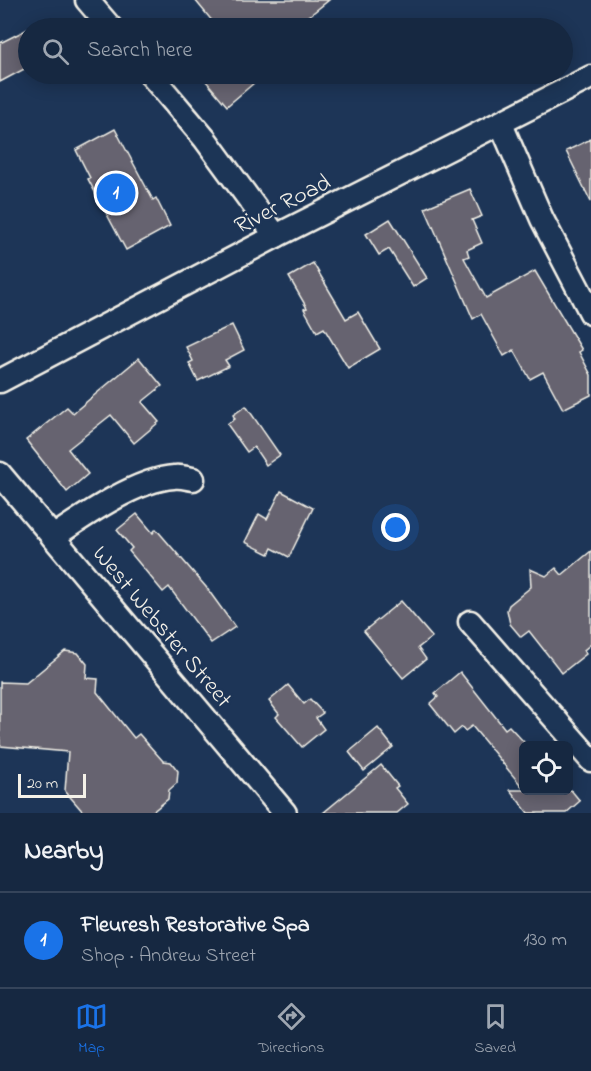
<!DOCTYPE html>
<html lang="en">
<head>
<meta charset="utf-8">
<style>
  :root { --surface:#162841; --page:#1f3048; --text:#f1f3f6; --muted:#9ea6b1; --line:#35445a; --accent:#1a73e8 }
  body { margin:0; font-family:"Indie Flower",sans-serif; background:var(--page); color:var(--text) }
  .controls { position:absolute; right:18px; bottom:18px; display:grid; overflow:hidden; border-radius:9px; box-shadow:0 3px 15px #0003 }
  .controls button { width:54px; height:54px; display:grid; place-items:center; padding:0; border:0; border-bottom:2px solid var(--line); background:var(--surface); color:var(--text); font:30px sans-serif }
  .scale { position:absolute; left:18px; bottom:15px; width:68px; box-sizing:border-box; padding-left:6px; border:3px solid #f4f1e8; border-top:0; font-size:16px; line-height:21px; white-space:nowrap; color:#f4f1e8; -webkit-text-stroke:4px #1d3557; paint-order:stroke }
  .you { position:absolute; left:396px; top:528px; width:21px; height:21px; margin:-15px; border:4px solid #fff; border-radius:50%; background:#1a73e8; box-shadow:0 0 0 9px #1a73e833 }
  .badge { display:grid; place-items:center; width:39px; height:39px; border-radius:50%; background:var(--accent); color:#fff; font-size:20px; font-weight:700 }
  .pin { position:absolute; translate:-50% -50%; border:3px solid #fff; box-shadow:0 2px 6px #0006 }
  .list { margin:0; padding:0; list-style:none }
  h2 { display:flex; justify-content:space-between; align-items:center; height:78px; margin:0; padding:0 24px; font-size:26px }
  h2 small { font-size:20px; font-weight:400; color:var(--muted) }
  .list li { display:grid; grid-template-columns:39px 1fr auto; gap:18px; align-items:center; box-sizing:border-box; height:96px; padding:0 24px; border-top:2px solid var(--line) }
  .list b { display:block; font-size:22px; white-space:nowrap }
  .list p { margin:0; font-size:20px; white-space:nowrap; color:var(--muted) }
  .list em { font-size:20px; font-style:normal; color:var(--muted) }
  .icon { flex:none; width:33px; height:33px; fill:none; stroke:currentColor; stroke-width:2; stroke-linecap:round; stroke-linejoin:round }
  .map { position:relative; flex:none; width:591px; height:813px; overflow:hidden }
  .search { position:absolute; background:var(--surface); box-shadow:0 3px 15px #0003; left:18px; right:18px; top:18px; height:66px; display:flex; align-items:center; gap:15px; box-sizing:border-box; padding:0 21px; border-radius:33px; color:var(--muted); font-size:22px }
  .sheet { height:174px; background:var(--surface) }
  nav { display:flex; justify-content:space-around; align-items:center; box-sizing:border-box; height:84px; border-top:2px solid var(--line); background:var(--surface); font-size:16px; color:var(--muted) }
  nav a { display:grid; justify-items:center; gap:3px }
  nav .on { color:var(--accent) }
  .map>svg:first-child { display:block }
  .building { fill:#666470; stroke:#f4f1e8; stroke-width:1.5 }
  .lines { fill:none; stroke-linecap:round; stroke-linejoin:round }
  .minor-casing { stroke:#f4f1e8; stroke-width:27 }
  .minor { stroke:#1d3557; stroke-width:22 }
  .labels { text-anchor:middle; stroke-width:5; stroke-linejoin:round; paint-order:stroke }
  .street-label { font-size:24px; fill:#f4f1e8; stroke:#1d3557 }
</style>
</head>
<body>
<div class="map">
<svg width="591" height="813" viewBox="0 0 591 813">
  <rect width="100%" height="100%" fill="#1d3557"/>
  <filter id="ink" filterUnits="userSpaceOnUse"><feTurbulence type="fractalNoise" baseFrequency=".0167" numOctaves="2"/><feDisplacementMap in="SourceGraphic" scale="12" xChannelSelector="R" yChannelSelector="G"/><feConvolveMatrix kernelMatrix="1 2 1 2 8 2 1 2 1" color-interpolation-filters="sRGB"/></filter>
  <g filter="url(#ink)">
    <!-- building -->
    <g class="building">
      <path d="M195,0H329L294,28H218Z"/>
      <path d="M28,29V67L0,82V43Z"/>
      <path d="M200,74H246L254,83L227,106Z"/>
      <path d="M115,129L153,200L156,198L170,226L126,250L88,179L90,178L76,150Z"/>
      <path d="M591,139V202L566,151Z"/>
      <path d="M470,189L482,216L472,220L482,243L467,250L469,256L464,258L486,298L535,271L582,350L579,352L591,375V395L563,409L543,372L530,379L514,350L504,356L481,314L473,319L425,208Z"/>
      <path d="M390,219L427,278L413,287L389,249L379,255L366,234Z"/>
      <path d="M313,263L346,319L358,312L380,349L348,368L324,328L317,332L304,309L307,308L289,277Z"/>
      <path d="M232,325L244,350L225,360L229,366L198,381L189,363L193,361L186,347Z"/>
      <path d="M139,358L162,386L142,402L159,422L134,443L111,415L68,449L88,474L67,492L26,440L67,407L73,413Z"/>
      <path d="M246,406L280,455L266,465L254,447L247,452L227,424L235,419L233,415Z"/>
      <path d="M281,491L313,508L289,557L272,548L269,554L245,542L259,514L267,519Z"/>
      <path d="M137,514L153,533L156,529L206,587L235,627L211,643L169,587L163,592L129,551L132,548L117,530Z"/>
      <path d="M591,551V644L584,650L586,654L562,673L529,631L521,637L510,624L507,610L509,605L531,587L530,569L546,576L556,568L562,575Z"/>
      <path d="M401,601L432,637L418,648L426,659L403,678L364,631Z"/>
      <path d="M65,651L78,653L87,664L86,678L98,679L97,692L134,738L139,734L163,761L171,762L178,771L177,783L169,790L168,799L151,813H84L65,791L68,752L0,746V682L26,683Z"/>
      <path d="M460,672L505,729L509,726L524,742V789L472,726L465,731L462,727L454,734L430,704L438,697L435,693Z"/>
      <path d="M288,685L304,704L310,699L323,713L316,718L324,729L302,747L276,717L279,714L269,701Z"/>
      <path d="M378,728L393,747L364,771L349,752Z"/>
      <path d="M381,765L398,786L395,788L408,804L397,813H323Z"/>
      <path d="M510,790H571L580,801L566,813H528Z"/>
    </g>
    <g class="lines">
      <!-- minor casing -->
      <g class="minor-casing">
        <g id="minor">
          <path d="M87,0L111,28"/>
          <path d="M150,74L205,139L276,236"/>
          <path d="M501,124L542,219L591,313"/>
          <path d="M0,381L276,236L591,77"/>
          <path d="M0,474L285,813"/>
          <path d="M53,537C84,516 137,479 174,477C180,476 187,478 193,479"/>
          <path d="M470,622L591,760"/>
        </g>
      </g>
      <!-- minor -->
      <use href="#minor" class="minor"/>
    </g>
  </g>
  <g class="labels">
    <!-- street labels -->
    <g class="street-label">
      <text transform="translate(282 203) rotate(-27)" y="8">River Road</text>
      <text transform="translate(163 626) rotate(50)" y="8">West Webster Street</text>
    </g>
  </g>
</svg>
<div class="controls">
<button><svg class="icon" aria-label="locate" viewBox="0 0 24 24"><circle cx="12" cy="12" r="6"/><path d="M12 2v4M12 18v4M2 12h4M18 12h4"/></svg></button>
</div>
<div class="scale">20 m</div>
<div class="you"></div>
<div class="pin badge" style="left:116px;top:193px">1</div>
<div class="search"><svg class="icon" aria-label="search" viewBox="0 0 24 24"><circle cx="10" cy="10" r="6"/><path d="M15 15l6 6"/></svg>Search here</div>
</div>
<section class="sheet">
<h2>Nearby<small></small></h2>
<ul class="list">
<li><span class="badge">1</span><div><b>Fleuresh Restorative Spa</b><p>Shop · Andrew Street</p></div><em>130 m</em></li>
</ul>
</section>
<nav>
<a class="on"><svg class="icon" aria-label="map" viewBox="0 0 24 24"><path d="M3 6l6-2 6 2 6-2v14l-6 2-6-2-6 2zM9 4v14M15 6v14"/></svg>Map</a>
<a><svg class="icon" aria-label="directions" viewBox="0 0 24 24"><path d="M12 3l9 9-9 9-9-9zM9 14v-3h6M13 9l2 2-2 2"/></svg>Directions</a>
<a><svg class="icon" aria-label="saved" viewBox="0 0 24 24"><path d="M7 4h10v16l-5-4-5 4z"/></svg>Saved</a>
</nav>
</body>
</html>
